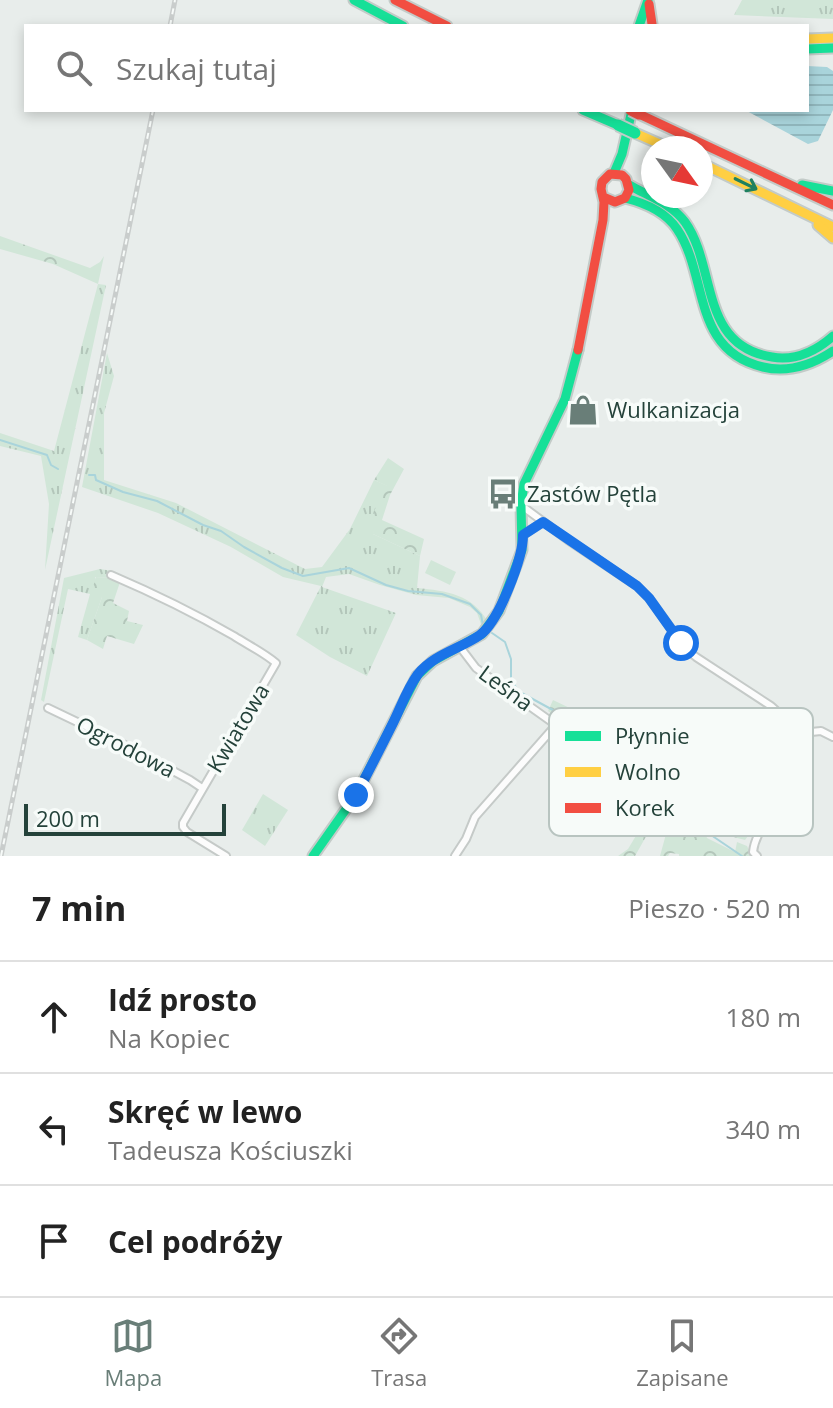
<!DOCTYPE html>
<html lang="pl">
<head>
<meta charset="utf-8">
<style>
  :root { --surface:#fff; --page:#f6f6f6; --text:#222; --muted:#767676; --line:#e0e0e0; --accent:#697e78 }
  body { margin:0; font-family:"Open Sans",sans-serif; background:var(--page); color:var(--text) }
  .compass { position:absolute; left:641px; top:136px; width:72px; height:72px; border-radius:50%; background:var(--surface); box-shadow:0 4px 12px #0003; rotate:123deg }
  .scale { position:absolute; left:24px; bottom:20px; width:202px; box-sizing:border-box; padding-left:8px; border:4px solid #24423a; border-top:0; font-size:22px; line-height:28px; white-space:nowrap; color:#24423a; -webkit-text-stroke:6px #f7fbf9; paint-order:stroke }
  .stop { position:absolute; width:24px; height:24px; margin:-18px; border:6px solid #1a73e8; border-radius:50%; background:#fff }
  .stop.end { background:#1a73e8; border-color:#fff; box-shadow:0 2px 8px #0008 }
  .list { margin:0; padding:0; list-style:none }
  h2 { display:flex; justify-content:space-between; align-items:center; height:104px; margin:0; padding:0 32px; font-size:34px }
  h2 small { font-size:26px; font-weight:400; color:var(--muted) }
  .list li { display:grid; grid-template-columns:52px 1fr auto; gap:24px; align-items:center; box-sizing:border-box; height:112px; padding:0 32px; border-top:2px solid var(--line) }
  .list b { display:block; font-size:30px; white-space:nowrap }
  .list p { margin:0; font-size:26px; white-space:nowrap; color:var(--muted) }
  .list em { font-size:26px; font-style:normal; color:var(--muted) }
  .icon { flex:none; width:44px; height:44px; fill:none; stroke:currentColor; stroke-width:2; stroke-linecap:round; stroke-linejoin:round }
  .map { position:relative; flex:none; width:833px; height:856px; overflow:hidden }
  .search { position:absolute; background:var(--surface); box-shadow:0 4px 12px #0003; left:24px; right:24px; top:24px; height:88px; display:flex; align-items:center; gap:20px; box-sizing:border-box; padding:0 28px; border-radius:0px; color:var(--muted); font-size:30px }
  .sheet { height:440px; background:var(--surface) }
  nav { display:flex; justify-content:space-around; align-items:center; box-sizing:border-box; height:112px; border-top:2px solid var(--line); background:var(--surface); font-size:22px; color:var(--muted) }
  nav a { display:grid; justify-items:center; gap:4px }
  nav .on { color:var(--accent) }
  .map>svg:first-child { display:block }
  .grass { fill:url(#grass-tufts) }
  .forest { fill:url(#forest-crowns) }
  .park { fill:#d1e6d8 }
  .water { fill:url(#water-rules) }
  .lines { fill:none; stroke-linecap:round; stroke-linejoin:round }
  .stream { stroke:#a9d4db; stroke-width:2 }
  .street-casing { stroke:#c5cac8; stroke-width:10 }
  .fast-casing { stroke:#c3cbc8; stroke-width:13 }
  .slow-casing { stroke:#c3cbc8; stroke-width:13 }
  .jam-casing { stroke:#c3cbc8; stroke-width:13 }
  .street { stroke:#fcfcfc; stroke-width:6 }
  .fast { stroke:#16e098; stroke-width:9 }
  .slow { stroke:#ffcf43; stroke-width:9 }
  .jam { stroke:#f24e42; stroke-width:9 }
  .rail-casing { stroke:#c9cdcc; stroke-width:5 }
  .rail { stroke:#f7fbf9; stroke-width:2; stroke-dasharray:6; stroke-linecap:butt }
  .fast-bridge-casing { stroke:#c3ccc9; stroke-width:15; stroke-linecap:butt }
  .jam-bridge-casing { stroke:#c3ccc9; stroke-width:15; stroke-linecap:butt }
  .fast-bridge { stroke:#16e098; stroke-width:11 }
  .jam-bridge { stroke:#f24e42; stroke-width:11 }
  .oneway { stroke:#1e8160 }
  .route { stroke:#1a73e8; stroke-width:10 }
  .labels { text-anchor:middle; stroke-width:7; stroke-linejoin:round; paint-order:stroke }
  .poi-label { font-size:22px; fill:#24423a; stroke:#f7fbf9; text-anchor:start }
  .street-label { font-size:22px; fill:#24423a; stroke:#f7fbf9 }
  .key { fill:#f7fbf9; stroke:#b8c4c0; stroke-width:2 }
  .key-label { font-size:22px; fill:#24423a }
</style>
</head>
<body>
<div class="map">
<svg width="833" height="856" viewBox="0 0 833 856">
  <defs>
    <pattern id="grass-tufts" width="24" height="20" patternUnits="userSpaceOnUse" patternTransform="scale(2)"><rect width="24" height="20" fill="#d1e6d8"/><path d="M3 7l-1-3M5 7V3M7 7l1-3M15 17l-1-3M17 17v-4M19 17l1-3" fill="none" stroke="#b3c6ba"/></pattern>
    <pattern id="forest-crowns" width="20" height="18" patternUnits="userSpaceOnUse" patternTransform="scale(2)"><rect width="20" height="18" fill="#d1e6d8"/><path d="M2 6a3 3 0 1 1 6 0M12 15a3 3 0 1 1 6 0" fill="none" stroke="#b3c6ba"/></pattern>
    <pattern id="water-rules" width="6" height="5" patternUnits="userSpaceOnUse" patternTransform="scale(2)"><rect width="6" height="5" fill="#a9d4db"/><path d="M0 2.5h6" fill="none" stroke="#91b7bd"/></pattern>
  </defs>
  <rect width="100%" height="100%" fill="#e8edeb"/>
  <!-- grass -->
  <g class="grass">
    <path d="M742,0H833V19L734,15Z"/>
    <path d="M98,284L106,285L45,570L49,504L41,456L0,446V433L54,451Z"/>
    <path d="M107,353L114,376L104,413V480L176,503L305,569L322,567L350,529L374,480L388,486L373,534L420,556L417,588C447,591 472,594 488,622L482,627L477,613L470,607L449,598L416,595L380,585L349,574L326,577L322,587L396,613L367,676L330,657L296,635L321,586L283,577L231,547L158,513L82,487Z"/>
    <path d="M100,569L112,571L109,578L95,577L102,597L87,640L78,637L90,594L68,589L44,702L41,700L64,578Z"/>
    <path d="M263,794L288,810L265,846L242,830Z"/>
  </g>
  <!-- forest -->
  <g class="forest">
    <path d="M0,236L90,268L100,262L104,256L98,284L53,264L0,249Z"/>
    <path d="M388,458L404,469L390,495L382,520L424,539L420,556L373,534L374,511L387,486L374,480Z"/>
    <path d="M96,577L109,578L120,582L113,603L129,611L127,621L143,625L134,644L107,636L103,649L87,640L102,597L91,594Z"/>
    <path d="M553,700L578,712L579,718L594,725L613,743L617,732L628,735L627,748L638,753L641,765L654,775L673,780L670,792L701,812L705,807C715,821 726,827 742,831L773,783L787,766L786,756L782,753L786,743L791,745L797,734L798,736L782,791L745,840L718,833H705L707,838L735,852L737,842L747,846L752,856H679V854L670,853L668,856H660L666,834L652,826L635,856H618L628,849L643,824L639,816L625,803L621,776L566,731L560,720L548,711Z"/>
  </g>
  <!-- park -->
  <path class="park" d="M431,560L456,572L450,585L425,573Z"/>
  <!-- water -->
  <path class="water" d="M807,66L827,67L833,71V110L818,141L808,144L745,110H807Z"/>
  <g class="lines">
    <!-- stream -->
    <g class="stream">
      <path d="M0,440L47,455L51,465L58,469"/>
      <path d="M89,475H95L96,480L123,492L157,501L203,525L221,531L244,547L282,568L303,576L349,568L386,585L408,591L442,594L470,604L481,615L483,625"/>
      <path d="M492,633L505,642L511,659V679L518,691L562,715L613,757L627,764L652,784L711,835L742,856"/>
    </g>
    <!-- street casing -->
    <g class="street-casing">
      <g id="street">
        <path d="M522,506L568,540L637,586L649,598L685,648L696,657L771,706L801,733L821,731L833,737"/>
        <path d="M523,535L543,522"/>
        <path d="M111,575C153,593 194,613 234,636C248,645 263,652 276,663L183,823V827L187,832L226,856"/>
        <path d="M48,708L119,742L190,780L202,788"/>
        <path d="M455,856L466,839L475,817L556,725L476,668L460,647"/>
        <path d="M757,856L753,852C755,832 771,818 779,800C789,779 794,755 801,733"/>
      </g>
    </g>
    <!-- fast casing -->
    <g class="fast-casing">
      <g id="fast">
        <path d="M354,0L403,26"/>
        <path d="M639,26L648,0"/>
        <path d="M807,49L833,48"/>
        <path d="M583,110L618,125"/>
        <path d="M614,173L622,154L632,110"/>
        <path d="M629,185C648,196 671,203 685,222C717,267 699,346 772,357C795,361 816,351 833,336"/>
        <path d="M802,185L833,191"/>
        <path d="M625,198C645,203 665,211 677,229C709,276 691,350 763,367C788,373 812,365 833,351"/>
        <path d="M313,856L356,795L417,676L433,661L482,634L499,611L522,550L521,505L524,484L565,399L578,350"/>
      </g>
    </g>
    <!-- slow casing -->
    <g class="slow-casing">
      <g id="slow">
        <path d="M807,39L833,38"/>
        <path d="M635,133L669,148"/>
        <path d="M701,163L833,227"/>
        <path d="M818,225L833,238"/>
      </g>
    </g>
    <!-- jam casing -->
    <g class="jam-casing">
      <g id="jam">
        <path d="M395,0L447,26"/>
        <path d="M649,4L652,24"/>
        <path d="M639,114L833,205"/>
        <path d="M578,350L603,220L604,202L601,189L602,182L610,174L622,175L626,179L629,190L625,198L615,202L603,197"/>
      </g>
    </g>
    <!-- street -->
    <use href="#street" class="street"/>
    <!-- fast -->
    <use href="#fast" class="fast"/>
    <!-- slow -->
    <use href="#slow" class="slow"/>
    <!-- jam -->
    <use href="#jam" class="jam"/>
    <!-- rail casing -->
    <g class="rail-casing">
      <g id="rail">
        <path d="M170,26L175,0"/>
        <path d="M1,856L153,110"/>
      </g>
    </g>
    <!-- rail -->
    <use href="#rail" class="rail"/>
    <!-- fast-bridge casing -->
    <g class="fast-bridge-casing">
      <path id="fast-bridge" d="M618,125L635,133"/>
    </g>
    <!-- jam-bridge casing -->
    <g class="jam-bridge-casing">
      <path id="jam-bridge" d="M631,110L639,114"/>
    </g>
    <!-- fast-bridge -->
    <use href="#fast-bridge" class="fast-bridge"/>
    <!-- jam-bridge -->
    <use href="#jam-bridge" class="jam-bridge"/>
  </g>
  <!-- one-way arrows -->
  <defs><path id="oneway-shaft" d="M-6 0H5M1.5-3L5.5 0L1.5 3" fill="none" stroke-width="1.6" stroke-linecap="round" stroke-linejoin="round" transform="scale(2)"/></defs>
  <use class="oneway" href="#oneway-shaft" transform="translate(746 184) rotate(26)"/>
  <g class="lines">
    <!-- route -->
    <path class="route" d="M356,795C369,771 381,747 393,723C401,707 407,689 418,674C434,654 460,649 480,635C499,621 523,558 523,535L543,522L637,586L649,598L681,643"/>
  </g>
  <!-- icons -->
  <defs>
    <g id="shop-bare" transform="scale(2.4)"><path d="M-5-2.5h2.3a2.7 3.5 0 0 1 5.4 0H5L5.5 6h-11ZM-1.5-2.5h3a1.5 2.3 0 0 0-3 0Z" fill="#697e78" stroke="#f7fbf9" stroke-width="2.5" paint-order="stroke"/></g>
    <g id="bus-bare" transform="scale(2.4)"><path d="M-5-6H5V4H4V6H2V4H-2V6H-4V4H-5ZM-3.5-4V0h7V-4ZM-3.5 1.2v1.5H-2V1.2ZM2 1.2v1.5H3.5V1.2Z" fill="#697e78" stroke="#f7fbf9" stroke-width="2.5" paint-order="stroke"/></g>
  </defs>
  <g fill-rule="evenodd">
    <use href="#shop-bare" x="583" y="410"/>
    <use href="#bus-bare" x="503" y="494"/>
  </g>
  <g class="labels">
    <!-- poi labels -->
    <g class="poi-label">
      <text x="607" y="418">Wulkanizacja</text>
      <text x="527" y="502">Zastów Pętla</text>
    </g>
    <!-- street labels -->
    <g class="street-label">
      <text transform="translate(506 688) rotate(36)" y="8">Leśna</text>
      <text transform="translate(238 728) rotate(-59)" y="8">Kwiatowa</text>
      <text transform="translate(126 747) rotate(27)" y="8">Ogrodowa</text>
    </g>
  </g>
  <!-- legend -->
  <rect x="549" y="708" width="264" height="128" rx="12" class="key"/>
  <rect x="565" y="731" width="36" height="10" fill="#16e098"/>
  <rect x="565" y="767" width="36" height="10" fill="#ffcf43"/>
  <rect x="565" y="803" width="36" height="10" fill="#f24e42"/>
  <g class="key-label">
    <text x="615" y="744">Płynnie</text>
    <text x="615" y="780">Wolno</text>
    <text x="615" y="816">Korek</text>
  </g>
</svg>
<svg class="compass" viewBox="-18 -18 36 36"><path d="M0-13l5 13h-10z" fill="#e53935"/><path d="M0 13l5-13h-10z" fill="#767676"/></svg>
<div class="scale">200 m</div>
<div class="stop" style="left:681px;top:643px"></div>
<div class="stop end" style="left:356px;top:795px"></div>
<div class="search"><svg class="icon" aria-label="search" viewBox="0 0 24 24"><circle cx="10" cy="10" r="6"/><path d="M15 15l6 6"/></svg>Szukaj tutaj</div>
</div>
<section class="sheet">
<h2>7 min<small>Pieszo · 520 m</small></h2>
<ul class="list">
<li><svg class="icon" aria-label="ahead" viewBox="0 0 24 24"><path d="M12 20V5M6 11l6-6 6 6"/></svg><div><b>Idź prosto</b><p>Na Kopiec</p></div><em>180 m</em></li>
<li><svg class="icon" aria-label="left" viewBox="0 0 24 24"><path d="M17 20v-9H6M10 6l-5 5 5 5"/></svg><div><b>Skręć w lewo</b><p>Tadeusza Kościuszki</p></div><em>340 m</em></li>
<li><svg class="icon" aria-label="arrive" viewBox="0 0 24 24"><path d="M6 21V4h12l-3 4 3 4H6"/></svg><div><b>Cel podróży</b></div></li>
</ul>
</section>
<nav>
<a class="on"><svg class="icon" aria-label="map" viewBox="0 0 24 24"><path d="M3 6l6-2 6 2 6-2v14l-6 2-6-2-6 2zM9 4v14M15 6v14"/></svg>Mapa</a>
<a><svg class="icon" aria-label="directions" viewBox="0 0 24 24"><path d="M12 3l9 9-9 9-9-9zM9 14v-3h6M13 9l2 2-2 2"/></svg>Trasa</a>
<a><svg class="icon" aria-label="saved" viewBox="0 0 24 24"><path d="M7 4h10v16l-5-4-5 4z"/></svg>Zapisane</a>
</nav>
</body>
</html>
